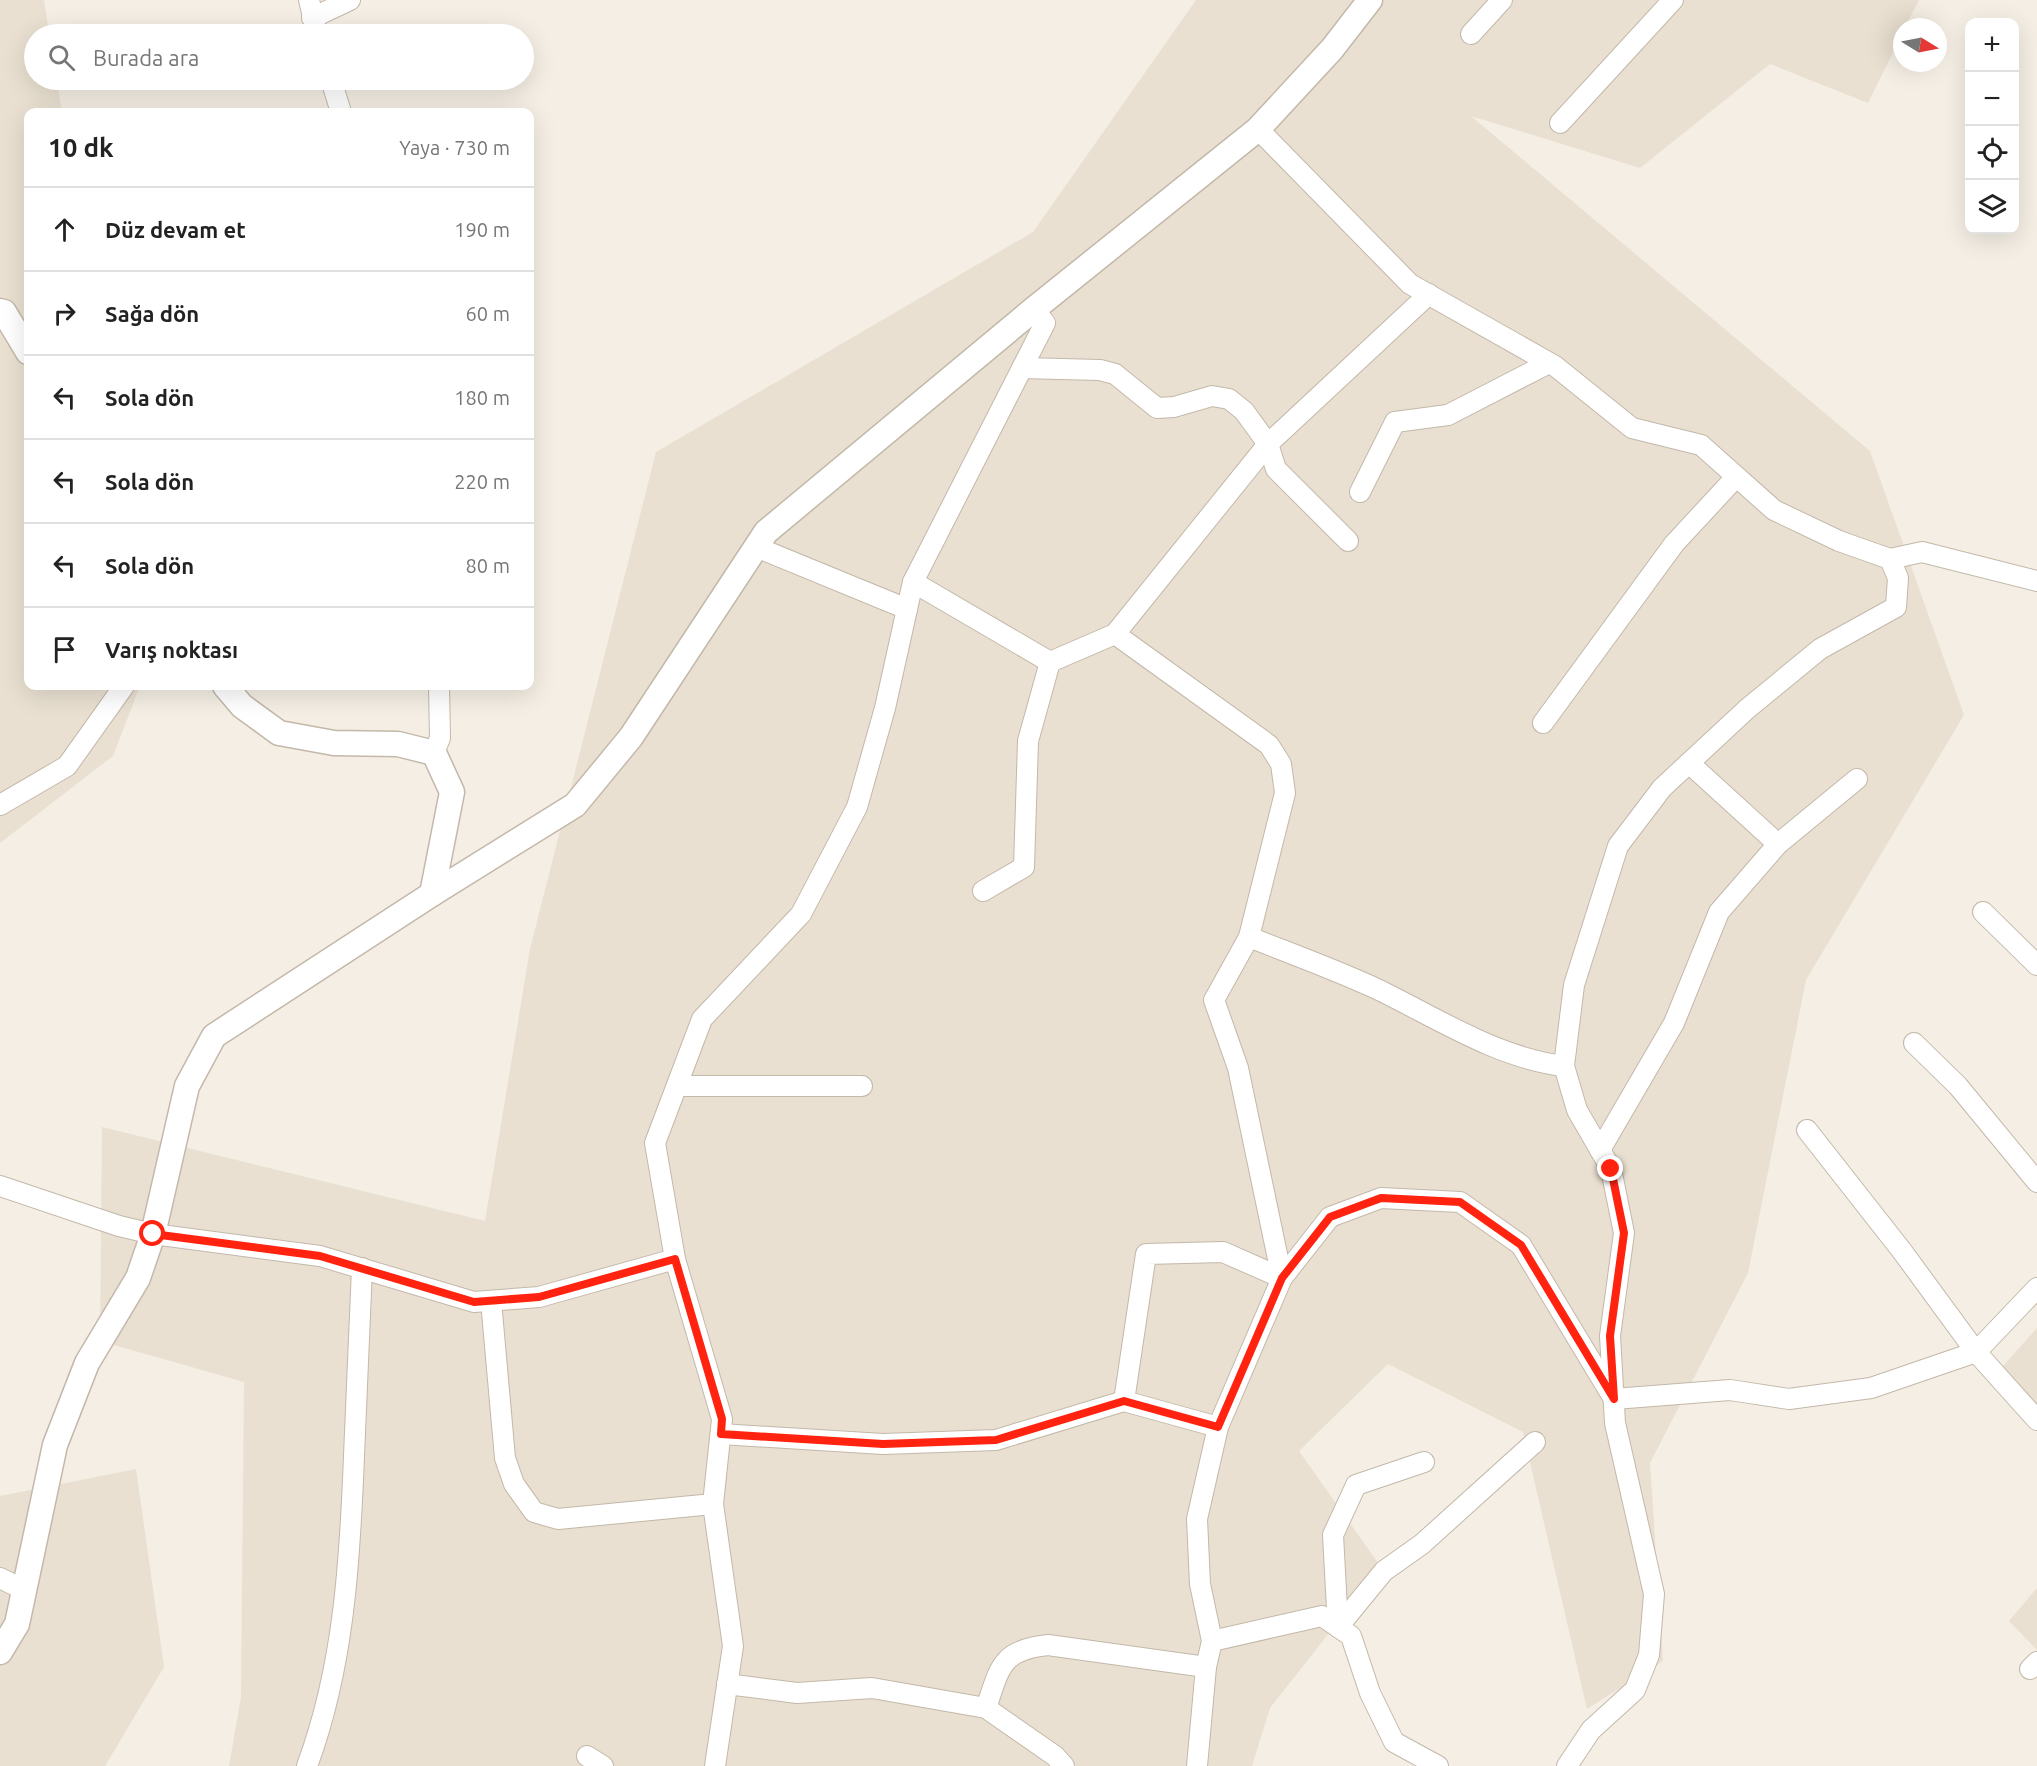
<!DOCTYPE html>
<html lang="tr">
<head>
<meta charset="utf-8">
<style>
  :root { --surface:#fff; --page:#f2f2f2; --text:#222; --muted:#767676; --line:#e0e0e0 }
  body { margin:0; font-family:Ubuntu,sans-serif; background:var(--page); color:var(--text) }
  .controls { position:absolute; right:18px; top:18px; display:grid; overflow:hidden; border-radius:12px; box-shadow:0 6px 24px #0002 }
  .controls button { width:54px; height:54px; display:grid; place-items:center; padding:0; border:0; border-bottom:2px solid var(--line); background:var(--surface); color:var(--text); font:30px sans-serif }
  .compass { position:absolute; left:1893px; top:18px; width:54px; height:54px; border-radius:50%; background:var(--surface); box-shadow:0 6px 24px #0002; rotate:100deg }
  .stop { position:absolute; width:18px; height:18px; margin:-14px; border:4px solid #ff2310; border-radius:50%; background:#fff }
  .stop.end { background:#ff2310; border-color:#fff; box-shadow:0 2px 6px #0008 }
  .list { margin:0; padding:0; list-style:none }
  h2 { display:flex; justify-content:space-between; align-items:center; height:78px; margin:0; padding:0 24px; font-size:26px }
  h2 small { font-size:20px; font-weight:400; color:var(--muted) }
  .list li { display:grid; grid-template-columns:39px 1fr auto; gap:18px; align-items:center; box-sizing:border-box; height:84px; padding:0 24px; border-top:2px solid var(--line) }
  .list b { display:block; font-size:22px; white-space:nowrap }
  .list em { font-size:20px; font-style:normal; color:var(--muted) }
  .icon { flex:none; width:33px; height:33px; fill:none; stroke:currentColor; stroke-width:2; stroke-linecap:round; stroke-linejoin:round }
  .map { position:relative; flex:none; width:2037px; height:1766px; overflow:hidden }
  .search { position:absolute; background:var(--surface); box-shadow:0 6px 24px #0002; left:24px; top:24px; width:510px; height:66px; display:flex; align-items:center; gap:15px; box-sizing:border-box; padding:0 21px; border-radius:33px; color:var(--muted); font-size:22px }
  .panel { position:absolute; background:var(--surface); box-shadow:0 6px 24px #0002; left:24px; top:108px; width:510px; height:582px; border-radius:12px }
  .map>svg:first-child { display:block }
  .residential { fill:#e9e0d1 }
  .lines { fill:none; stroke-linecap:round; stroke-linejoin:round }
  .minor-casing { stroke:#c3b8a9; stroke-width:22 }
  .tertiary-casing { stroke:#c3b8a9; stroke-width:27 }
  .minor { stroke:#fff; stroke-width:20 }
  .tertiary { stroke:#fff; stroke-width:24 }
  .route { stroke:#ff2310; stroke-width:8 }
</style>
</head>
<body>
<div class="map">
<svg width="2037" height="1766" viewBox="0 0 2037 1766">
  <rect width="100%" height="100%" fill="#f4eee4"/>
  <!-- residential -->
  <g class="residential">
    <path d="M0,0H44L49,34H34V80H57L62,112H28V686H140L113,756L0,843Z"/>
    <path d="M1196,0H1919L1905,27H1902V34L1868,103L1770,64L1640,168L1471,116L1870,451L1964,715L1806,980L1748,1273L1650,1463L1663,1661L1587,1709L1523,1432L1388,1364L1299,1451L1381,1567L1270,1708L1252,1766H229L241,1697L244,1382L100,1341L102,1127L485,1221L530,949L656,452L1033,232Z"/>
    <path d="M2037,1328V1413L1996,1374Z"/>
    <path d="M136,1469L164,1667L105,1766H0V1496Z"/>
    <path d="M2037,1588V1650L2009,1621Z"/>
  </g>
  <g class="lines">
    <!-- minor casing -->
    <g class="minor-casing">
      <g id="minor">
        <path d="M309,0L317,34"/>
        <path d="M312,18L350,0"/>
        <path d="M1471,34L1502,0"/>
        <path d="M331,80L341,112"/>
        <path d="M1560,123L1673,0"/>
        <path d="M1258,129L1410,284L1555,366L1632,428L1701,445L1774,510L1839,541L1890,559L1898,578L1896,607L1820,649L1747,709L1662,788L1618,846L1574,985L1564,1066L1577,1110L1611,1169L1624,1233L1610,1336L1615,1423L1654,1594L1649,1655L1635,1690L1591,1730L1567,1766"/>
        <path d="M1022,368L1100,370L1115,374L1157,408L1174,407L1212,396L1229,399L1244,411L1268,444L1276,469L1348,541"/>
        <path d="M1360,492L1395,422L1448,415L1549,363"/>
        <path d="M756,547L907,609"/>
        <path d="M1890,559L1922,552L2037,581"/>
        <path d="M913,582L1050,662"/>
        <path d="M1115,634L1269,745L1281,764L1285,793L1249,937L1214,1000L1238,1068L1282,1278L1223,1252L1146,1254L1124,1401"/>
        <path d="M1543,723L1674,544L1736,477"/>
        <path d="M434,753L440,738L439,686"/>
        <path d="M1689,763L1778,844"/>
        <path d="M0,805L67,766L124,686"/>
        <path d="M983,891L1024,867L1028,741L1050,662L1115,634L1268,444L1429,294"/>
        <path d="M1983,912L2037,965"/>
        <path d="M1249,937C1292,954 1336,970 1377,989C1437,1018 1497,1058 1564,1066"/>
        <path d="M1914,1043L1958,1086L2037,1182"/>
        <path d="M677,1086H862"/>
        <path d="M1807,1130L1902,1251L1976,1352L2037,1420"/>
        <path d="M1600,1150L1674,1023L1719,912L1778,844L1857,779"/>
        <path d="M0,1186L119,1226L153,1234L320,1256L474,1302L539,1297L675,1259"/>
        <path d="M491,1301L505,1458L514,1484L534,1512L558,1519L713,1504"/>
        <path d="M721,1434L883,1444L996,1440L1124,1401L1218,1427"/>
        <path d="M0,1578L24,1590"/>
        <path d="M1338,1627L1384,1571L1422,1544L1535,1442"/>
        <path d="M1338,1627L1333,1535L1356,1485L1424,1462"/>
        <path d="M1212,1641L1322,1616L1351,1636L1370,1693L1394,1742L1438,1766"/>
        <path d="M2030,1669L2037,1662"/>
        <path d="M727,1684L797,1693L872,1688L986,1708L1055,1756L1064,1766"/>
        <path d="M986,1708C1000,1668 1000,1650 1048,1645L1206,1667"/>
        <path d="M587,1756L603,1766"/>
        <path d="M307,1766C344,1667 350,1560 354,1456C357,1393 359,1331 362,1268"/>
        <path d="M715,1766L733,1646L713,1504L722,1419L675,1259L655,1143L702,1019L801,914L857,807L885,708L913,582L1045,323L1034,309"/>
        <path d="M1197,1766L1206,1667L1212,1641L1200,1584L1197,1519L1218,1427L1282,1278L1330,1217L1381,1198L1460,1202L1521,1245L1614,1399L1730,1390L1789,1399L1871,1388L1976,1352L2037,1288"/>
      </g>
    </g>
    <!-- tertiary casing -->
    <g class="tertiary-casing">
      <g id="tertiary">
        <path d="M0,311L4,312L28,352"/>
        <path d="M225,686L242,706L279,733L334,743L398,744L434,753L452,792L432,894"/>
        <path d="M0,1652L17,1624L55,1445L87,1363L138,1278L153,1234L187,1086L214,1036L432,894L575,805L631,737L766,532L1034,309L1258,129L1332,49L1370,0"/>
      </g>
    </g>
    <!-- minor -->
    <use href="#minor" class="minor"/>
    <!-- tertiary -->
    <use href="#tertiary" class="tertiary"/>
  </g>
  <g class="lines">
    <!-- route -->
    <path class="route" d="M153,1234L320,1256L474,1302L539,1297L675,1259L722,1419L721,1434L883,1444L996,1440L1124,1401L1218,1427L1282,1278L1330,1217L1381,1198L1460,1202L1521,1245L1614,1399L1610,1336L1624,1233L1611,1169"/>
  </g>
</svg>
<div class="controls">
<button>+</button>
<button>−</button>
<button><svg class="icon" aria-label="locate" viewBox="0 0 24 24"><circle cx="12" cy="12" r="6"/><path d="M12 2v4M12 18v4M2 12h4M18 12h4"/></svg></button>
<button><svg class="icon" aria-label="layers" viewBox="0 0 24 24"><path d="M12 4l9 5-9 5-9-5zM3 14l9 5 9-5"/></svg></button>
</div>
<svg class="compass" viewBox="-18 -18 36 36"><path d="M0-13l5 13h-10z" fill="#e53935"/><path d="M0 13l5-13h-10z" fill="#767676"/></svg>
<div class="stop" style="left:153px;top:1234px"></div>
<div class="stop end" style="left:1611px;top:1169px"></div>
<div class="search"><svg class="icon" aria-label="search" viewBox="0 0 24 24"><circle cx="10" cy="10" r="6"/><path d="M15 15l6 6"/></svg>Burada ara</div>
<section class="panel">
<h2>10 dk<small>Yaya · 730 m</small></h2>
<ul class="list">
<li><svg class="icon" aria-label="ahead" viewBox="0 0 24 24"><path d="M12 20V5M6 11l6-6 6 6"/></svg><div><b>Düz devam et</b></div><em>190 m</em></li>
<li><svg class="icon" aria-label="right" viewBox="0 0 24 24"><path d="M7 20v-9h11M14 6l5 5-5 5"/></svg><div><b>Sağa dön</b></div><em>60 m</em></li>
<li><svg class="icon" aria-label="left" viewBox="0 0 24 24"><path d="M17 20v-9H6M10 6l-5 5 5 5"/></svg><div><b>Sola dön</b></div><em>180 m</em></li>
<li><svg class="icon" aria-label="left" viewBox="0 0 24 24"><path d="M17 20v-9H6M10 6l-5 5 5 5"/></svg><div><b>Sola dön</b></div><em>220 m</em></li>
<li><svg class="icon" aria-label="left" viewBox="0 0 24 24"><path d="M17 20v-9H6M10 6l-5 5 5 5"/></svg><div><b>Sola dön</b></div><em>80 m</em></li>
<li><svg class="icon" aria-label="arrive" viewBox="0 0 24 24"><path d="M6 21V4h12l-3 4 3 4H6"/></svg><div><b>Varış noktası</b></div></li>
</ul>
</section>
</div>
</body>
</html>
